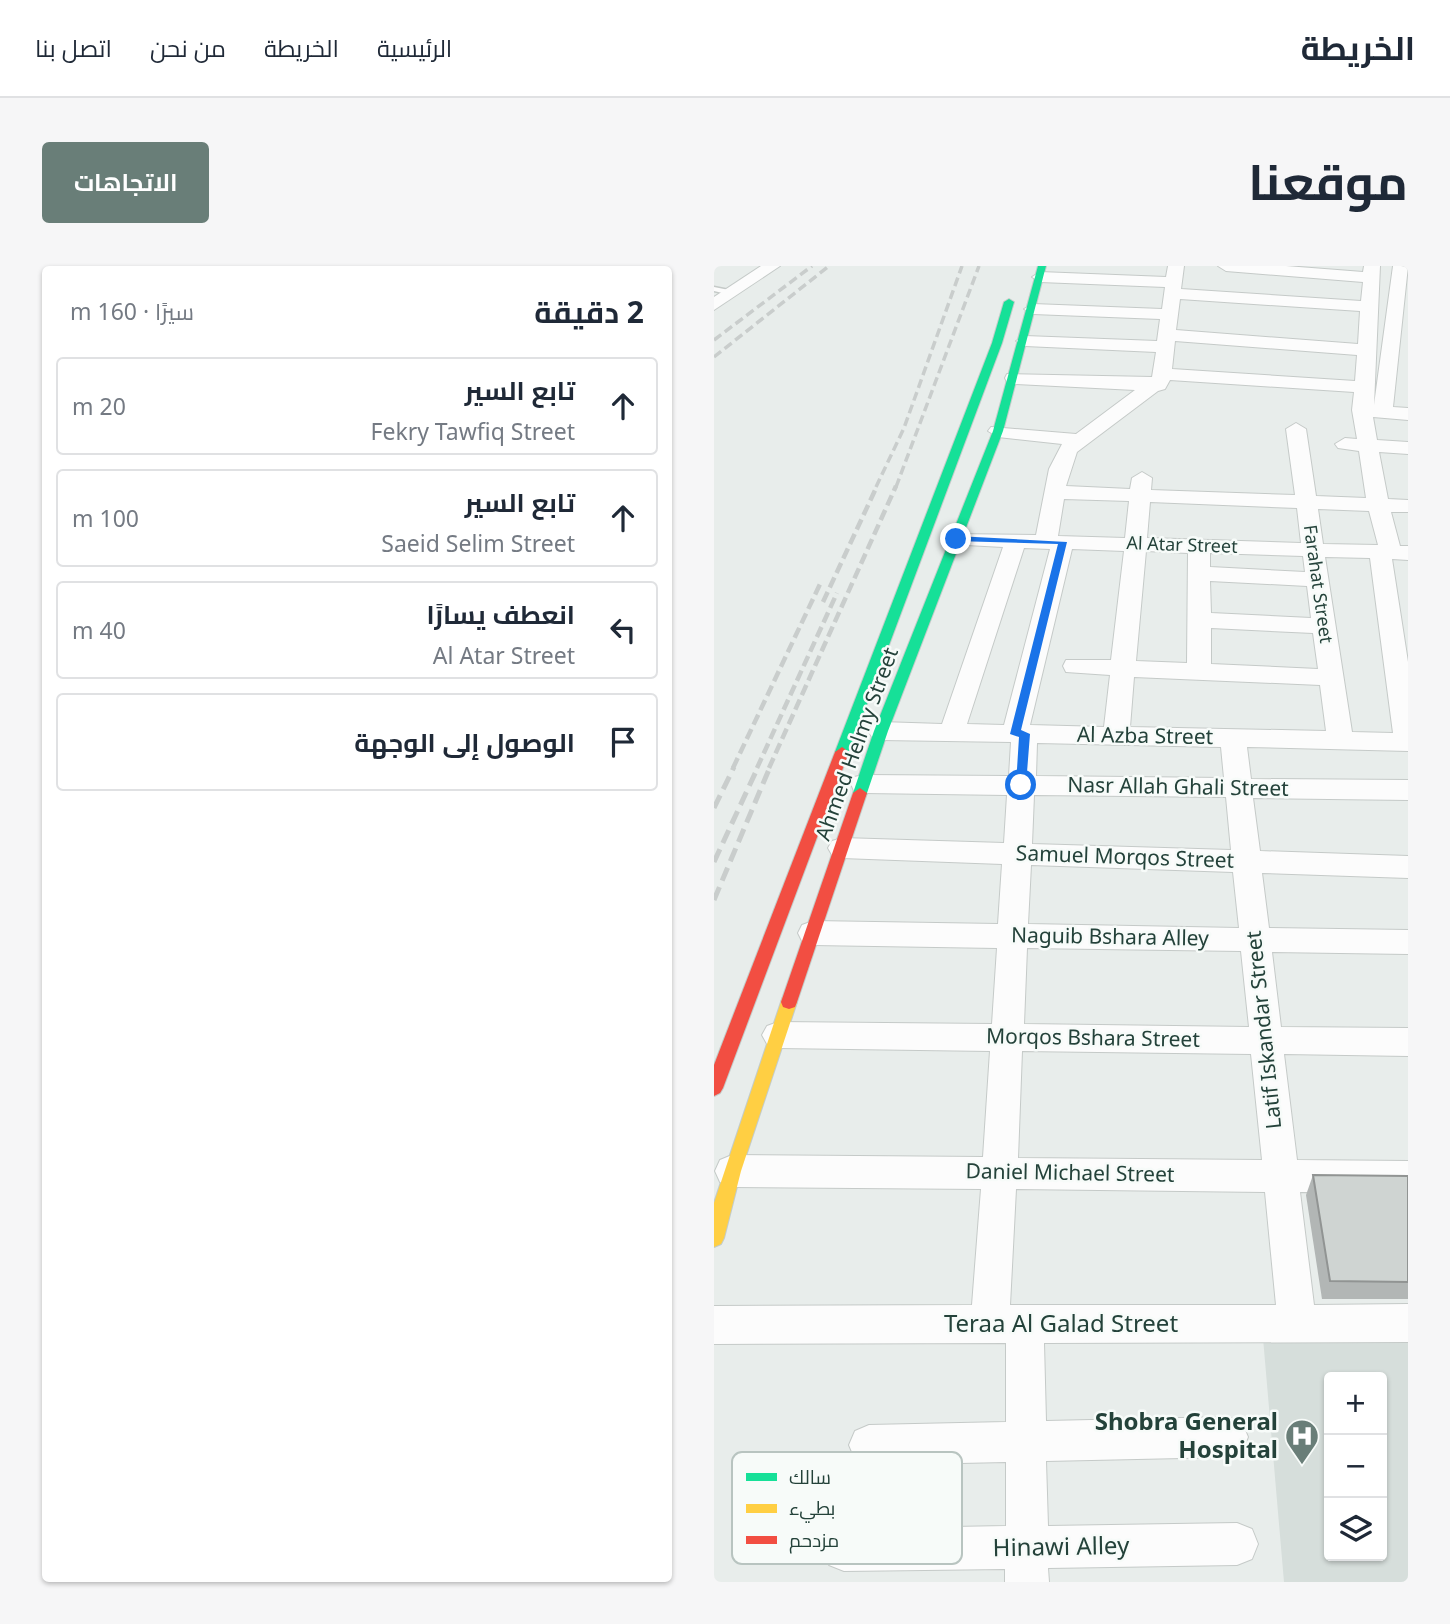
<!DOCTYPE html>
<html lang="ar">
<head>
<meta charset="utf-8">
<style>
  :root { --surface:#fff; --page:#f6f6f7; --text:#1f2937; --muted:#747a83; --line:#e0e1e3; --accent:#697e78 }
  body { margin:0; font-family:"Noto Sans",Cairo,sans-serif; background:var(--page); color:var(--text); direction:rtl }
  .controls { position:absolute; right:21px; bottom:21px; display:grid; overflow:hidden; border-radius:7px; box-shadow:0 2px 5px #0004 }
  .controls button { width:63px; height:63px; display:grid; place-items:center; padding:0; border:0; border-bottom:2px solid var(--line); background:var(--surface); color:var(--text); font:35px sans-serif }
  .stop { position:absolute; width:21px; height:21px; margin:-16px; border:5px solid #1a73e8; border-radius:50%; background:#fff }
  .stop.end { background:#1a73e8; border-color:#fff; box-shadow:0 2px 7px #0008 }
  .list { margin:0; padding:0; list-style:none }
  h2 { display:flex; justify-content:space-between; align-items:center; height:91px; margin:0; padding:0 28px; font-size:30px }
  h2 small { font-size:23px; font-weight:400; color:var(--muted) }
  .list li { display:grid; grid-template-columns:46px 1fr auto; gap:21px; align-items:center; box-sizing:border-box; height:98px; margin:0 14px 14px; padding:0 14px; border:2px solid var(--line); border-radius:7px }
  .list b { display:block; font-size:26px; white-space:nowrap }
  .list p { margin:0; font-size:23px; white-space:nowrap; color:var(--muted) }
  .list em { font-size:23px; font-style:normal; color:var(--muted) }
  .icon { flex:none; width:38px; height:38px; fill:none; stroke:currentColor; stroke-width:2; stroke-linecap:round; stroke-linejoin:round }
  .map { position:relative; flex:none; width:694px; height:1316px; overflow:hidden; direction:ltr; border-radius:7px }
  header { display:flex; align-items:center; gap:42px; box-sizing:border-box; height:98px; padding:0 35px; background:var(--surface); border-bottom:2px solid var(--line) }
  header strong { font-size:33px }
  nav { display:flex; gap:38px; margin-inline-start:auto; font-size:24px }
  .intro { display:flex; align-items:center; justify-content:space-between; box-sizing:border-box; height:168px; padding:0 42px }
  h1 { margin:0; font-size:49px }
  .button { padding:18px 32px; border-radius:7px; background:var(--accent); color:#fff; font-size:24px; font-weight:700 }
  main { display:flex; gap:42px; padding:0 42px }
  aside { flex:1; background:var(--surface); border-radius:7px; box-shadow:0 2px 5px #0004 }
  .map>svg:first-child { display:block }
  .built { fill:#d6dedb; fill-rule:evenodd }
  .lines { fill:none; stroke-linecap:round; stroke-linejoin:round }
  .lane-casing { stroke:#c5cac8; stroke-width:3 }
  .street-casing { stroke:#c5cac8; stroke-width:2 }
  .fast-casing { stroke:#c3ccc9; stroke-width:2 }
  .slow-casing { stroke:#c3ccc9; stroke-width:2 }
  .jam-casing { stroke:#c3ccc9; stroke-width:2 }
  .lane { fill:#fcfcfc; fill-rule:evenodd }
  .street { fill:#fcfcfc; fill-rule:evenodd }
  .fast { fill:#16e098; fill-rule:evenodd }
  .slow { fill:#ffcf43; fill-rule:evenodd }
  .jam { fill:#f24e42; fill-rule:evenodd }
  .rail-far2 { stroke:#c9cdcc; stroke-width:3.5; stroke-dasharray:9 4.5; stroke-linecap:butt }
  .rail-far1 { stroke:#c9cdcc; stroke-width:4.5; stroke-dasharray:11 5; stroke-linecap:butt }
  .rail { stroke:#c9cdcc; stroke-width:5; stroke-dasharray:14 7; stroke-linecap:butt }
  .wall { fill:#b2b6b5 }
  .building { fill:#cfd4d2; stroke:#919493; stroke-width:2 }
  .route { fill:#1a73e8 }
  .labels { text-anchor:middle; stroke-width:5; stroke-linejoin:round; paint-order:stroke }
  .far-street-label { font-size:18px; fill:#24423a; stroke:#f7fbf9 }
  .street-label { font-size:21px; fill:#24423a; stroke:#f7fbf9 }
  .near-street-label { font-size:24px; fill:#24423a; stroke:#f7fbf9 }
  .near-poi-label { font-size:24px; font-weight:bold; fill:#24423a; stroke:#f7fbf9; text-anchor:end }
  .key { fill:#f7fbf9; stroke:#b8c4c0; stroke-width:2 }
  .key-label { font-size:19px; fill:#24423a }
</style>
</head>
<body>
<header>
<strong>الخريطة</strong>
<nav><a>الرئيسية</a><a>الخريطة</a><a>من نحن</a><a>اتصل بنا</a></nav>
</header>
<div class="intro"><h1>موقعنا</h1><a class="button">الاتجاهات</a></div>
<main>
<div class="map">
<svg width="694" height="1316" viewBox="0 0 694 1316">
  <rect width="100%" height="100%" fill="#e8edeb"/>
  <!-- built -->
  <path class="built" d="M549,1072L694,1075V1316H570ZM615,1111H668V1290H615Z"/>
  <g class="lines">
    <!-- lane casing -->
    <g class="lane-casing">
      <path id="lane" d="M0,21L20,25L21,27L17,29L0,25Z"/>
    </g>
    <!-- street casing -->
    <g class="street-casing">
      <g id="street">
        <path d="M47,0H66L0,44V31Z"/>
        <path d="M454,0H470L467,23L647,35L649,16L512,5L504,0H572L649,6L650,0H666L660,139L679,0H694L679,141L694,142V154L659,151L663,174L694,176V188L665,186L674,233L694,234V246H677L686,280H694V294L678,293L694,396V485L533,481L537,513L694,514V534L539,532L546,585L694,590V612L548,607L555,662L694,664V688L558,686L567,761L694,762V790L570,788L583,894L694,895V927L586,926L600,1039L694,1038V1076L330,1077L332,1155L514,1151L528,1157L534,1171L528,1185L514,1191L332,1195L334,1260L523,1257L538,1263L544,1278L538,1293L523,1299L334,1302L335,1316H291V1303L130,1305L115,1299L109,1284L115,1269L130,1263L292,1260V1196L155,1199L141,1193L135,1179L141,1165L155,1159L292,1156V1077L0,1078V1040L258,1039L267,923L18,921L6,916L1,905L6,894L18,889L269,891L276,785L64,782L53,778L48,769L53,760L64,756L278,758L283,682L99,679L88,675L84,667L88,659L99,655L284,658L288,598L128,592L118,589L114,582L118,575L128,572L290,577L293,529L150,527L140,525L137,518L140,511L150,509L295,510L297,476L167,474L158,471L154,465L158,459L167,456L228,458L289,281L234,278L231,273L234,268L322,269L335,203L348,178L284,171L274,165L277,161L362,168L421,124L300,118L293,116L291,112L293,108L438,111L442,86L311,80L302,75L311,70L443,75L446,53L319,48L310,43L319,38L448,43L451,21L326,16L318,11L326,6L452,11ZM466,33L646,45L644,78L462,64ZM461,75L643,89L641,115L458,103ZM456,114L640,126L638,144L643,173L631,172L621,178L624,182L645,185L652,232L602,230L592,163L582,157L572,163L581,229L437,224L438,212L428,206L418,212L416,223L352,220L363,186L444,125L451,123ZM350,233L415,235L411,272L344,270ZM436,236L583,242L587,277L433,272ZM604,243L655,245L664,279L609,278ZM310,282L336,283L290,459L253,458ZM358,283L410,285L397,394H352L349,400L352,406L396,409L390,461L316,459ZM432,285L474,287L473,397L422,395ZM496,287L589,290L591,306L496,301ZM611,291L656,292L679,467L638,466ZM496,315L593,320L597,352L497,347ZM497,362L599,367L604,403L497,398ZM420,411L606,419L612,465L416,461ZM323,477L507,481L510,512L322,510ZM320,529L512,531L517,584L318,578ZM317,599L519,606L525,662L314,658ZM313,682L527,685L535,761L310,758ZM308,785L537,788L548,894L304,892ZM302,923L551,926L562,1039H296Z"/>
      </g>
    </g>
    <!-- fast casing -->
    <g class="fast-casing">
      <g id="fast">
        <path d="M324,0H332L289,165L174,465L153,527L151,531H141L139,527L160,465L279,165Z"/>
        <path d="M295,33L300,36L288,77L135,486L128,491L123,489L121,486L278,77L290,36Z"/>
      </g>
    </g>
    <!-- slow casing -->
    <g class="slow-casing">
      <path id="slow" d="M75,729L81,731L83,736L27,905L10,972L7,978L0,981V937L67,736L69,731Z"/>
    </g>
    <!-- jam casing -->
    <g class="jam-casing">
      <g id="jam">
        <path d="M128,481L135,486L9,822L6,827L0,830V799L121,486Z"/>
        <path d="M146,522L153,527L83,736L81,741L75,743L69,741L67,736L139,527Z"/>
      </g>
    </g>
    <!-- lane -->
    <use href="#lane" class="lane"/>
    <!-- street -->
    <use href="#street" class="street"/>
    <!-- fast -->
    <use href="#fast" class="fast"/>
    <!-- slow -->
    <use href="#slow" class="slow"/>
    <!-- jam -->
    <use href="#jam" class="jam"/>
    <!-- rail-far2 -->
    <g class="rail-far2">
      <path d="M0,74L98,0"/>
      <path d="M0,91L115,0"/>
      <path d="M162,221L190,162L248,0"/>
      <path d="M182,221L265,0"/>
    </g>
    <!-- rail-far1 -->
    <g class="rail-far1">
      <path d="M109,336L163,220"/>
      <path d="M19,502L107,316"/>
      <path d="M43,502L123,327"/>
      <path d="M55,502L182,220"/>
    </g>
    <!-- rail -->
    <g class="rail">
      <path d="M0,542L20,501"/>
      <path d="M0,596L44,501"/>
      <path d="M0,634L56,501"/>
    </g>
  </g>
  <!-- wall -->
  <path class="wall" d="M599,909L694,910V1033H608L592,929Z"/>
  <!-- building -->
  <path class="building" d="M599,909L694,910V1016L616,1015Z"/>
  <!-- route -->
  <path class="route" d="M242,270L353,276L307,464L316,468L312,519L307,523L302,519L305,471L296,468L344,278L239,275Z"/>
  <!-- icons -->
  <defs>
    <g id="hospital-pin" transform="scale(1.75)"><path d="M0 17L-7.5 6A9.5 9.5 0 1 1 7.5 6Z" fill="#697e78" stroke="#f7fbf9"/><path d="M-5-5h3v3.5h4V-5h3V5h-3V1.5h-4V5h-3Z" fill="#fff"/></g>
  </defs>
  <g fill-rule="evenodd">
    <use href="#hospital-pin" x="588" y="1170"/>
  </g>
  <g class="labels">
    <!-- far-street labels -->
    <g class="far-street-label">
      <text transform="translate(468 279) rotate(2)" y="6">Al Atar Street</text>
      <text transform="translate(604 318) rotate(82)" y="6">Farahat Street</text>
    </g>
    <!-- street labels -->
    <g class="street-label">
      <text transform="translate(431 470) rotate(1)" y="7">Al Azba Street</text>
      <text transform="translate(143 478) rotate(-70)" y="7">Ahmed Helmy Street</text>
      <text transform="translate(464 521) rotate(1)" y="7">Nasr Allah Ghali Street</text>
      <text transform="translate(411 591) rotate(2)" y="7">Samuel Morqos Street</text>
      <text transform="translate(396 671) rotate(1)" y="7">Naguib Bshara Alley</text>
      <text transform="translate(550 764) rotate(-96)" y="7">Latif Iskandar Street</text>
      <text transform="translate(379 772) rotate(1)" y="7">Morqos Bshara Street</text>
      <text transform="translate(356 907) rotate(1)" y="7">Daniel Michael Street</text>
    </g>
    <!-- near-street labels -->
    <g class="near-street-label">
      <text x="347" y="1066">Teraa Al Galad Street</text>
      <text transform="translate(347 1281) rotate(-1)" y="8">Hinawi Alley</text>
    </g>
    <!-- near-poi labels -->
    <g class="near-poi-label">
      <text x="564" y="1164">Shobra General<tspan x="564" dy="28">Hospital</tspan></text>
    </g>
  </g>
  <!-- legend -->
  <rect x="18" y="1186" width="230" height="112" rx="10" class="key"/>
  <rect x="32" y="1207" width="31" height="8" fill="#16e098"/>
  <rect x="32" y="1238" width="31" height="9" fill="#ffcf43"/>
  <rect x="32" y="1270" width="31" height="8" fill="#f24e42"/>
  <g class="key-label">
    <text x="75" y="1218">سالك</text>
    <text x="75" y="1249">بطيء</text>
    <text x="75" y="1281">مزدحم</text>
  </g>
</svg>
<div class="controls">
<button>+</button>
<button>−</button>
<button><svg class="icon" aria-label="layers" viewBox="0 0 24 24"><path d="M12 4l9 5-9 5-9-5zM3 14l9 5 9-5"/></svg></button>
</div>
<div class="stop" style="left:307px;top:519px"></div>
<div class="stop end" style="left:242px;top:273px"></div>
</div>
<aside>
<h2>2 دقيقة<small>سيرًا · 160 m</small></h2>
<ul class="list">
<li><svg class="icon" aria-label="ahead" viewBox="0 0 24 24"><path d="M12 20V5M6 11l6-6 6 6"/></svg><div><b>تابع السير</b><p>Fekry Tawfiq Street</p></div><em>20 m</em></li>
<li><svg class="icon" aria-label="ahead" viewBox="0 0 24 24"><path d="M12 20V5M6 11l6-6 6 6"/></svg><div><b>تابع السير</b><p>Saeid Selim Street</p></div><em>100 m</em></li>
<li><svg class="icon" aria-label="left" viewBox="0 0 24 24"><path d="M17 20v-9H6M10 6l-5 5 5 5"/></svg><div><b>انعطف يسارًا</b><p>Al Atar Street</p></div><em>40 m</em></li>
<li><svg class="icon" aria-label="arrive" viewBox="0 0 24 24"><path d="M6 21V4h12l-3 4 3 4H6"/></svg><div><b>الوصول إلى الوجهة</b></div></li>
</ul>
</aside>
</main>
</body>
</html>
